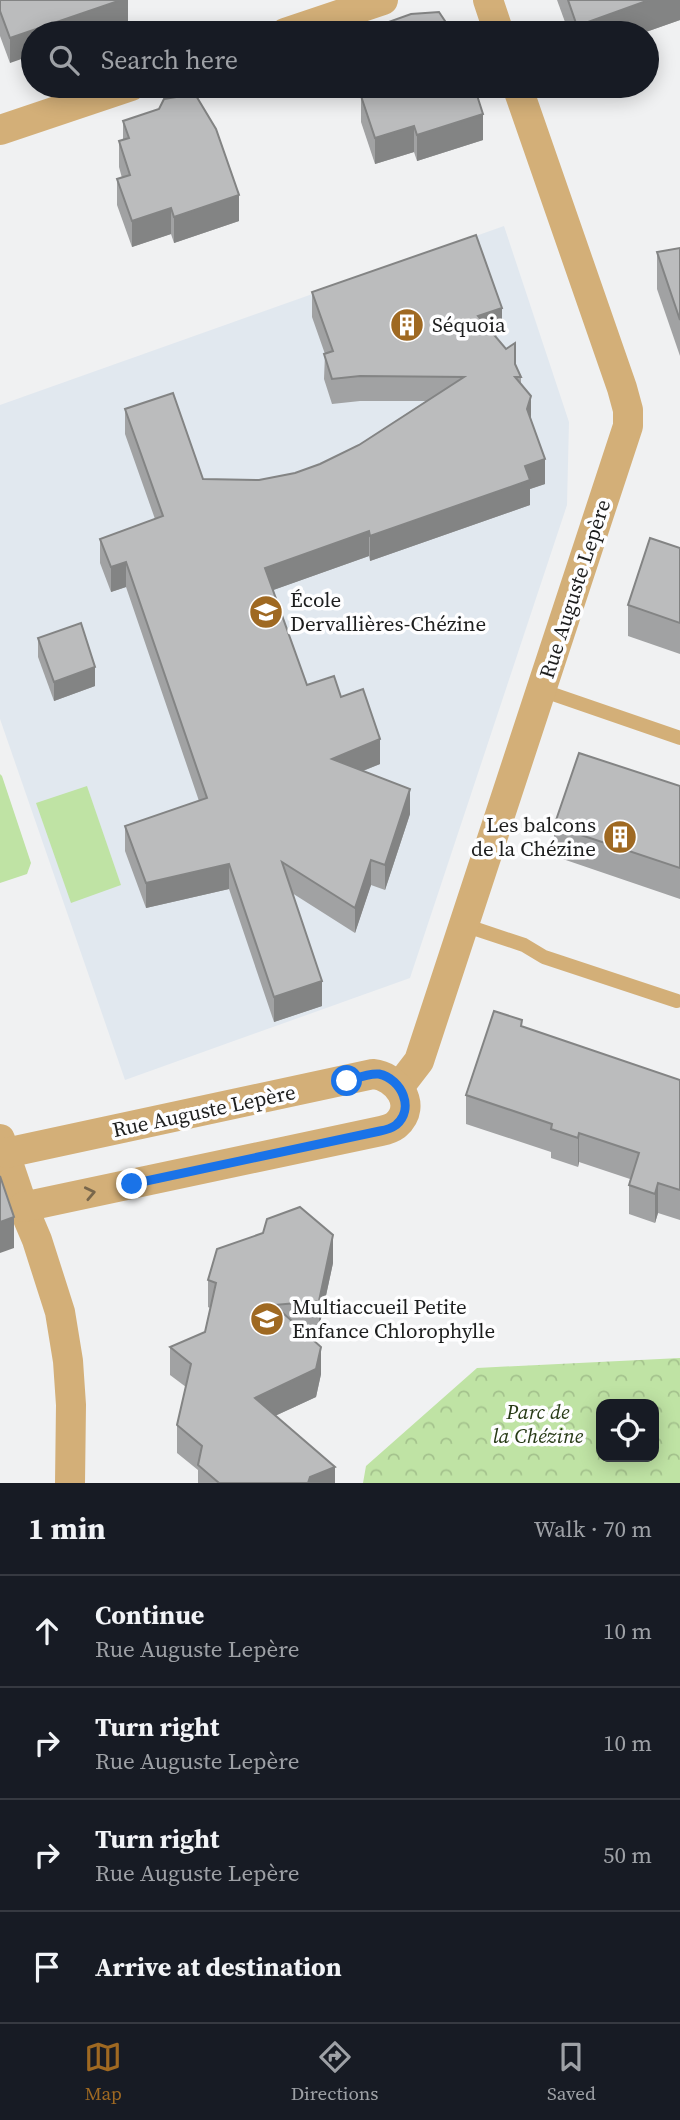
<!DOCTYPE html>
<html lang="en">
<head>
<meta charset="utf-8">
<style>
  :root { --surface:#171b24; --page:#242831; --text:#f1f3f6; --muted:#9ea1a6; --line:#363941; --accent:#9f6922 }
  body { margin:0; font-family:"Source Serif 4",serif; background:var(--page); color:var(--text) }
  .controls { position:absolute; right:21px; bottom:21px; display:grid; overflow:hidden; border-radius:14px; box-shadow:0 4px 18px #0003 }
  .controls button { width:63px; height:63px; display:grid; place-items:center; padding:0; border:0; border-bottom:2px solid var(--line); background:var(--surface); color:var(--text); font:35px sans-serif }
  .stop { position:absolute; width:21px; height:21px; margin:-16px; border:5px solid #1a73e8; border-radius:50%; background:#fff }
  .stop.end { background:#1a73e8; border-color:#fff; box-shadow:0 2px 7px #0008 }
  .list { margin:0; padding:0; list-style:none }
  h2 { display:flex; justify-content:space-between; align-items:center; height:91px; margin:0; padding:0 28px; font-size:30px }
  h2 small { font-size:23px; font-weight:400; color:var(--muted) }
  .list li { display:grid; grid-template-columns:46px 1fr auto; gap:21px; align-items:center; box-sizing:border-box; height:112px; padding:0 28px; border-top:2px solid var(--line) }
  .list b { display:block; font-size:26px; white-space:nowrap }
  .list p { margin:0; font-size:23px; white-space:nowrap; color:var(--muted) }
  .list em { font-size:23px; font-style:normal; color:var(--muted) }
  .icon { flex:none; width:38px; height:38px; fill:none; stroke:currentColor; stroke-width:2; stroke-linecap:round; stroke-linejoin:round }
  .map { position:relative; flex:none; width:680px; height:1483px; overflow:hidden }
  .search { position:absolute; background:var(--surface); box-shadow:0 4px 18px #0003; left:21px; right:21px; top:21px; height:77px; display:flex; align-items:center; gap:18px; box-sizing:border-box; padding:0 24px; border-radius:38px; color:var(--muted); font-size:26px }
  .sheet { height:539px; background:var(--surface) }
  nav { display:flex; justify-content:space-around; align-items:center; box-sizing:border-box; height:98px; border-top:2px solid var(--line); background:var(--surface); font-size:19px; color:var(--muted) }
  nav a { display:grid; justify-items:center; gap:4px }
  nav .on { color:var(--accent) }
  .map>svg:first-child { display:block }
  .built { fill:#e1e8ef }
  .park { fill:url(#park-crowns); fill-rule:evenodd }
  .pitch { fill:#bfe3a4 }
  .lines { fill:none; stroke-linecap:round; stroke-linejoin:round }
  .lane { stroke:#d3af78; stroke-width:14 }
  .street { stroke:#d3af78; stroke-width:30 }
  .wall { fill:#a1a2a3 }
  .shaded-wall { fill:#838484 }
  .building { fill:#bbbcbd; stroke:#838484; stroke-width:2 }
  .oneway { stroke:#78664b }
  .route { stroke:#1a73e8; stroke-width:9 }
  .labels { text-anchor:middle; stroke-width:7; stroke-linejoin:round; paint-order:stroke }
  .poi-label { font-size:21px; fill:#1d1e1e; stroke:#fefeff; text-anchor:start }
  .street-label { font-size:21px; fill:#1d1e1e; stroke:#fefeff }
  .park-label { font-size:21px; font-style:italic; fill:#273a16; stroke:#fefeff }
</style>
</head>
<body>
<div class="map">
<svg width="680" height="1483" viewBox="0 0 680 1483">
  <defs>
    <pattern id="park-crowns" width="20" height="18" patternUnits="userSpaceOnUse" patternTransform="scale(1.75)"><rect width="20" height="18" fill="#bfe3a4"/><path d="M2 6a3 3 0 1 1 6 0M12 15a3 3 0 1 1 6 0" fill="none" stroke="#a4c28d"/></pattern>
  </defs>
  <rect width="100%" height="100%" fill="#f0f1f2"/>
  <!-- built -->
  <path class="built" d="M504,226L569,422L567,505L410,978L125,1080L0,719V405Z"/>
  <!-- park -->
  <path class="park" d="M680,1358V1483H363L366,1466L477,1368ZM601,1404H654V1457H601Z"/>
  <!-- pitch -->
  <g class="pitch">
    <path d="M0,774L2,776L31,863L27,874L0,883Z"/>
    <path d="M87,786L121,885L71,903L36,803Z"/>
  </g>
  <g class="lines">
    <!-- lane -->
    <g class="lane">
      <path d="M541,690L680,738"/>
      <path d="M464,925L524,945L544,957L677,1001"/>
    </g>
    <!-- street -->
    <g class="street">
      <path d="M488,0L499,33"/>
      <path d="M285,33L383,0"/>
      <path d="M0,130L131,86"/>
      <path d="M399,1087L419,1061L628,426V410L622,388L517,86"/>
      <path d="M0,1139L23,1207L37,1240L60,1312L68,1361L71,1405L70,1483"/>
      <path d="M6,1153L373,1074C396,1076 419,1105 396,1125C392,1128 386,1130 381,1131L23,1207"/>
    </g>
  </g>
  <!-- wall -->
  <g class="wall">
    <path d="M0,0H128V23L97,33H33L10,63L0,36Z"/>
    <path d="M557,0H680V20L643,33H569Z"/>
    <path d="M363,86H474L483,140L417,161L414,152L375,164L361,122V96L366,95Z"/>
    <path d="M123,121L239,221L174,243L171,234L132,247L117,205V179L122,178L119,167V141L123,140Z"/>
    <path d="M680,248V356L657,289V252Z"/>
    <path d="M312,292L502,333L495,336L515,366L521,377V384L531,419L545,484L530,489V505L370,561L369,556L273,590L307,685L341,697L380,764L363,771L410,814L385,890L371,885L355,933L292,893L322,1006L274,1022L229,889L146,908L125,851V826L199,801L126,587L111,592L100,563V539L155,519L125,434V409L203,479L259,480L295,473L320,464L359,445L426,401H360L332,404L324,379L325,354L312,317Z"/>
    <path d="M680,548V654L628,636V605Z"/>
    <path d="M38,638L95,686L54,701L38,657Z"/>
    <path d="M680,786V899L554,856V826Z"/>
    <path d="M522,1027L680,1080V1220L658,1213L655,1223L629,1214V1185L630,1179L579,1162L578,1167L551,1158V1152L466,1124V1095Z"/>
    <path d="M333,1263L319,1328L302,1329L321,1374L316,1397L275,1416L335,1483H198V1470L177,1453V1425L186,1387L170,1375V1347L205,1332L210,1308L208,1307V1280Z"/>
  </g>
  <!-- shaded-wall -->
  <g class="shaded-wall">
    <path d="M121,0H128V23L97,33H33V55L10,63V38Z"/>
    <path d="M649,0H680V20L643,33H577V26Z"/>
    <path d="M483,114V140L417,161V135Z"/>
    <path d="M414,126V152L375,164V138Z"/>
    <path d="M239,195V221L174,243V217Z"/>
    <path d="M171,208V234L132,247V221Z"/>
    <path d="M502,308V333L478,341V316Z"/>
    <path d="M531,396V421L527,409Z"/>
    <path d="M545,459V484L530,489V505L370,561V536L525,466Z"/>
    <path d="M369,531V556L265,593V568Z"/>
    <path d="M126,562V587L111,592V567Z"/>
    <path d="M95,667V686L54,701V682Z"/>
    <path d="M380,739V764L332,783V759Z"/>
    <path d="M410,789V814L385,890V865Z"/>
    <path d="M371,860V885L355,933V908Z"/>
    <path d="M229,864V889L146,908V883Z"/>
    <path d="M322,981V1006L274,1022V997Z"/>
    <path d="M579,1133V1162L578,1167V1138Z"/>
    <path d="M658,1183V1213L655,1223V1194Z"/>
    <path d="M14,1217V1248L0,1253V1222Z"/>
    <path d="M333,1235V1263L319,1328V1301Z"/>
    <path d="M321,1347V1374L316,1397L255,1425V1398Z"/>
    <path d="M335,1467V1483H308L310,1477Z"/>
  </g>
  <!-- building -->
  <g class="building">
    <path d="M0,0H121L10,38L0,11Z"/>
    <path d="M568,0H649L577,26Z"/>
    <path d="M439,12L453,33H367L366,30L411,14Z"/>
    <path d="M372,86H474L483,114L417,135L414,126L375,138L361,96L374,92Z"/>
    <path d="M195,94L216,129L239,195L174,217L171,208L132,221L117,179L130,175L119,141L129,138L123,121L159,109L164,99Z"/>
    <path d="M476,235L502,308L478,316L506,349L515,343V364L521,377H515L531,396L527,409L545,459L525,466L530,480L370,536L369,531L265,568L307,685L334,676L341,697L363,689L380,739L332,759L410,789L385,865L371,860L355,908L282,862L322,981L274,997L229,864L146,883L125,826L207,798L126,562L111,567L100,539L163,516L125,409L173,393L203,479L259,480L295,473L320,464L359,445L464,377L360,376L332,379L324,354L333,351L312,292Z"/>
    <path d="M680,248V320L657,252Z"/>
    <path d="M650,538L680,548V623L628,605Z"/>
    <path d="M81,623L95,667L54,682L38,638Z"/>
    <path d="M579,753L680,786V868L554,826Z"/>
    <path d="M494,1011L522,1020L521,1026L680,1080V1190L658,1183L655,1194L629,1185L639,1153L579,1133L578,1138L551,1129L552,1124L466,1095Z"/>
    <path d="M0,1176L14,1217L0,1222Z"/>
    <path d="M300,1207L333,1235L319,1301L274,1305L321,1347L316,1369L255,1398L335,1467L310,1477L308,1483H219L198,1465L202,1446L177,1425L191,1364L170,1347L205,1332L216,1283L208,1280L217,1249L263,1233L267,1219Z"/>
  </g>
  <!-- one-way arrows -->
  <defs><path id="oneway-chevron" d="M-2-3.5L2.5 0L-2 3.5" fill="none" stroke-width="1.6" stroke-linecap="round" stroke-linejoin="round" transform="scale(1.75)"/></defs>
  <use class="oneway" href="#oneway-chevron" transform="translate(90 1193) rotate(-12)"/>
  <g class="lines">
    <!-- route -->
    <path class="route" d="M132,1184L380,1131C385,1130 392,1128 396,1125C415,1109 402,1079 379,1074C369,1073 357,1078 347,1081"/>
  </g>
  <!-- icons -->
  <defs>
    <g id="building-disc" transform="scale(1.75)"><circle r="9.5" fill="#9f6922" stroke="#fefeff"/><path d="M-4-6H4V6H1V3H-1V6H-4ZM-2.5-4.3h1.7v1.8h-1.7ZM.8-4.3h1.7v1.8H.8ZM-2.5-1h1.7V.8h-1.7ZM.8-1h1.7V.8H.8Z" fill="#fff"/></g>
    <g id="school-disc" transform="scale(1.75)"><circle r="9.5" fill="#9f6922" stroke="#fefeff"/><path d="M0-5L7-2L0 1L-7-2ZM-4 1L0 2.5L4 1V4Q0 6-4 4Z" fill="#fff"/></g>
  </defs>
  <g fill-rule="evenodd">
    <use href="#building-disc" x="407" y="325"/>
    <use href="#school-disc" x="266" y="612"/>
    <use href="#building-disc" x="620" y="837"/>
    <use href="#school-disc" x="267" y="1319"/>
  </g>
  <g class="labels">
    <!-- poi labels -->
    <g class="poi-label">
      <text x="432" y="332">Séquoia</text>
      <text x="290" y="607">École<tspan x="290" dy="24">Dervallières-Chézine</tspan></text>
      <text x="596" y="832" text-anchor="end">Les balcons<tspan x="596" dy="24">de la Chézine</tspan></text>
      <text x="292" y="1314">Multiaccueil Petite<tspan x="292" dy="24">Enfance Chlorophylle</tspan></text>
    </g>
    <!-- street labels -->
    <g class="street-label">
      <text transform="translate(575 589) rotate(-72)" y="7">Rue Auguste Lepère</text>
      <text transform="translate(204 1111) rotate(-12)" y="7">Rue Auguste Lepère</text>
    </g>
    <!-- park labels -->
    <g class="park-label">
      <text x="538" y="1419">Parc de<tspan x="538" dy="24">la Chézine</tspan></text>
    </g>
  </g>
</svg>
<div class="controls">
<button><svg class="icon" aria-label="locate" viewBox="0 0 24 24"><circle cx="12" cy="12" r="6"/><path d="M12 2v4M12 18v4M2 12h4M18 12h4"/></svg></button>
</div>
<div class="stop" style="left:347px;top:1081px"></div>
<div class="stop end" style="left:132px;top:1184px"></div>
<div class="search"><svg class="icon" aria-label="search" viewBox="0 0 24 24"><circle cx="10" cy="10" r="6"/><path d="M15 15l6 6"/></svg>Search here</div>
</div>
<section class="sheet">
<h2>1 min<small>Walk · 70 m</small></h2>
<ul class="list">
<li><svg class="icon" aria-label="ahead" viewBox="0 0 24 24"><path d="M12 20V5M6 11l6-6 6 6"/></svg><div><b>Continue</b><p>Rue Auguste Lepère</p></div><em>10 m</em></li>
<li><svg class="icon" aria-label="right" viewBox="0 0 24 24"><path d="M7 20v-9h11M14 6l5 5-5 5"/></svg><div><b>Turn right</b><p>Rue Auguste Lepère</p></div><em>10 m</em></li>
<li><svg class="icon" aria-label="right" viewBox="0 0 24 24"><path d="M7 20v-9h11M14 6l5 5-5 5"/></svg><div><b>Turn right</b><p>Rue Auguste Lepère</p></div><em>50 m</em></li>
<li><svg class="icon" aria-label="arrive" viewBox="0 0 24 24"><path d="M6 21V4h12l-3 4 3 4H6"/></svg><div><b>Arrive at destination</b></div></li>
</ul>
</section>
<nav>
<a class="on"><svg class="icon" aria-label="map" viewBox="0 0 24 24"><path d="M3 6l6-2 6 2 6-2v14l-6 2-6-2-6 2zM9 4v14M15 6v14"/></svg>Map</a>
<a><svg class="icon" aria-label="directions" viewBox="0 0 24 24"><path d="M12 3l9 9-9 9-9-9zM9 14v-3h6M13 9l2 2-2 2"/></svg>Directions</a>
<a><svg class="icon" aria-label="saved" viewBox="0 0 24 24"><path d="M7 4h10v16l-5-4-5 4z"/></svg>Saved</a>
</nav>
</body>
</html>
